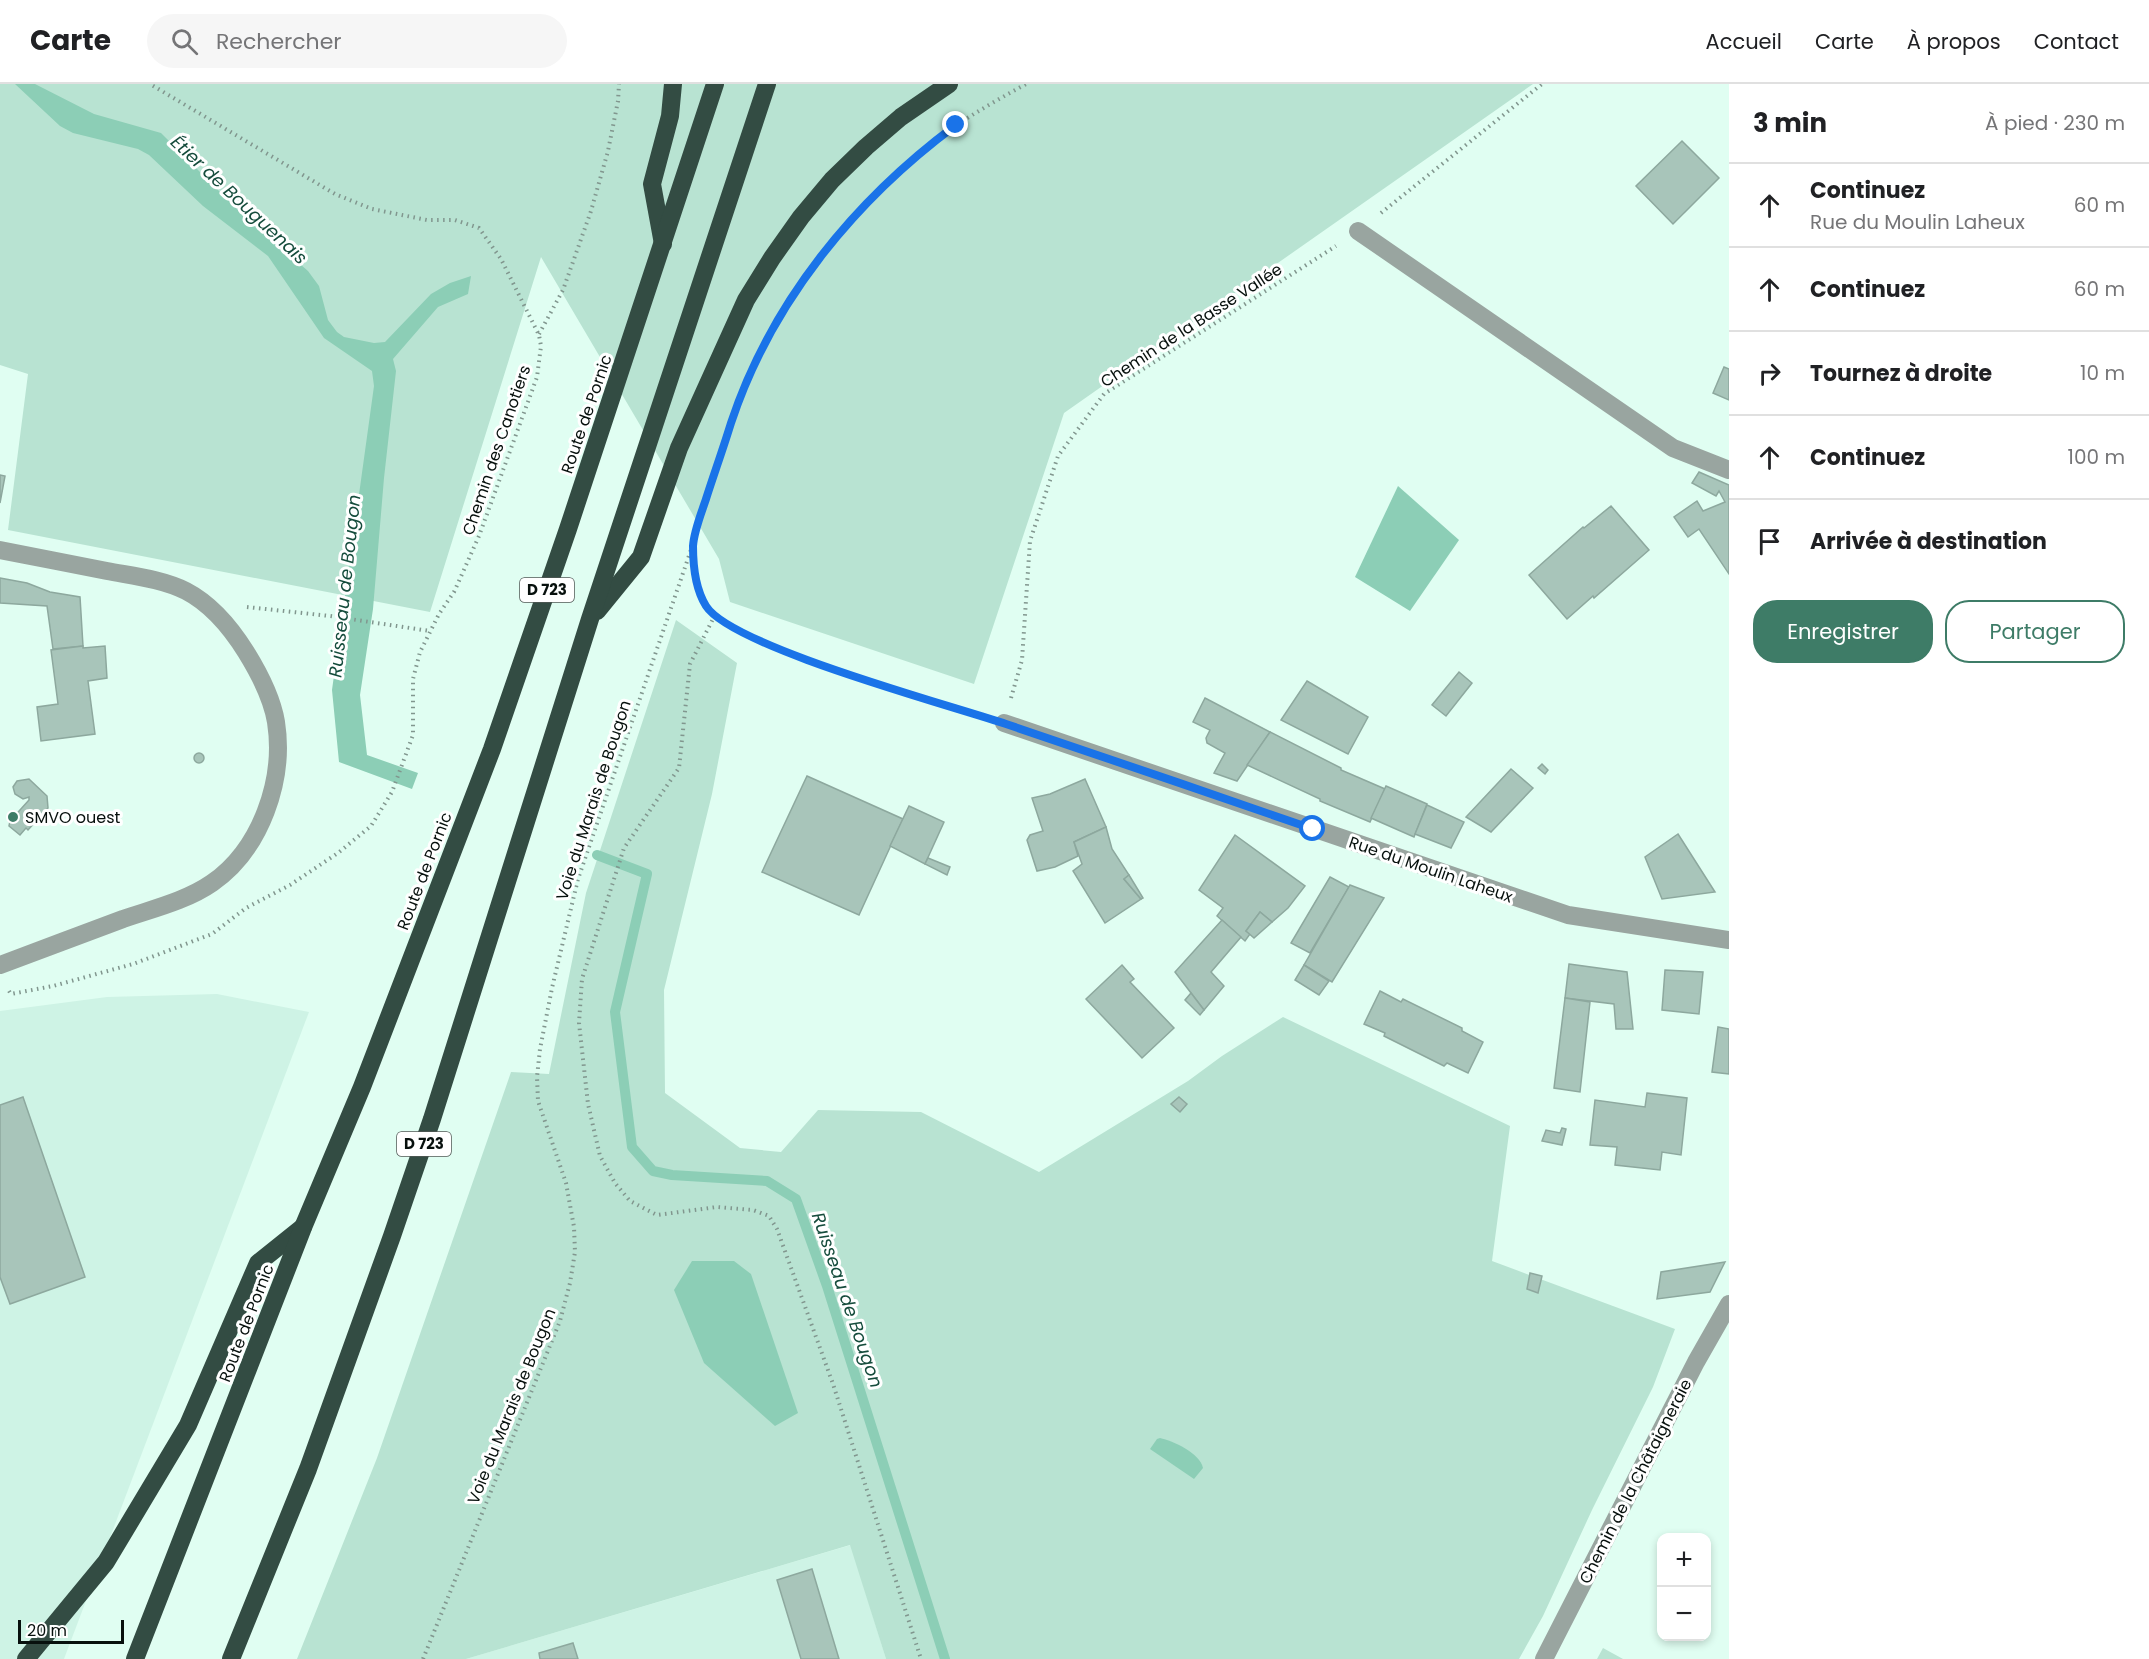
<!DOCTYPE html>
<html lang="fr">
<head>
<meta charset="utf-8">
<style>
  :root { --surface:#fff; --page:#f6f6f6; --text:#202124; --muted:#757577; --line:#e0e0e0; --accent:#3e7c67 }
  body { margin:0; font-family:Poppins,sans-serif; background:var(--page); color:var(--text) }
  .controls { position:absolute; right:18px; bottom:18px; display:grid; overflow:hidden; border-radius:12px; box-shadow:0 3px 9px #0003 }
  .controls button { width:54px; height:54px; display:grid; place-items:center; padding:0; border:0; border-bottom:2px solid var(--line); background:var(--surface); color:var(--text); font:30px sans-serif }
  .scale { position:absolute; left:18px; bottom:15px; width:106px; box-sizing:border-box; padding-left:6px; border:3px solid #07100d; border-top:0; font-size:16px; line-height:21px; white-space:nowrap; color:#07100d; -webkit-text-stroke:4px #fff; paint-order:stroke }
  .stop { position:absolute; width:18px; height:18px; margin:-14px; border:4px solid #1a73e8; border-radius:50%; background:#fff }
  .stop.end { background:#1a73e8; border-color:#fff; box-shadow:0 2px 6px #0008 }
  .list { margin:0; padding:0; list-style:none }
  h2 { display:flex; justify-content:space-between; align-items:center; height:78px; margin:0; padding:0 24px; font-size:26px }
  h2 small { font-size:20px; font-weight:400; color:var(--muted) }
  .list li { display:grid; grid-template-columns:39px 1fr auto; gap:18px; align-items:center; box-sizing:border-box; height:84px; padding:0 24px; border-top:2px solid var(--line) }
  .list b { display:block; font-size:22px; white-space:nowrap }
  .list p { margin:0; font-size:20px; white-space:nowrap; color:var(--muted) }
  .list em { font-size:20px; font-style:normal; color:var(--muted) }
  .actions { display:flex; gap:12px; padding:18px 24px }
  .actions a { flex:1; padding:14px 0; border:2px solid var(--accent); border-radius:24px; text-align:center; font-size:21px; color:var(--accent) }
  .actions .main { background:var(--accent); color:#fff }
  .icon { flex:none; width:33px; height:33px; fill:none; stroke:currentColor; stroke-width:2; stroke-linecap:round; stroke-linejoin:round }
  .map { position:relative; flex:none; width:1729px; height:1575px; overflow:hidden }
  header { display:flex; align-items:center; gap:36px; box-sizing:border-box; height:84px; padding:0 30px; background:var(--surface); border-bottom:2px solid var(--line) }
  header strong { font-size:28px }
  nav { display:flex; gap:33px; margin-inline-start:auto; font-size:21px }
  .search { width:420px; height:54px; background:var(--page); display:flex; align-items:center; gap:15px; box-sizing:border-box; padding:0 21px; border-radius:33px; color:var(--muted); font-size:22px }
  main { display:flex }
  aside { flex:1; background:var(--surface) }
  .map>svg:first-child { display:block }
  .built { fill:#cef3e5 }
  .green { fill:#b8e3d2 }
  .water { fill:#8cceb6 }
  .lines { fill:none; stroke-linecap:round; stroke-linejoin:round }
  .stream { stroke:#8cceb6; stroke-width:10 }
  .building { fill:#a8c5ba; stroke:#8da89e; stroke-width:1.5 }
  .path { stroke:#81968e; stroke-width:4; stroke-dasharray:1.5 4.5; stroke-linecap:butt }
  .minor { stroke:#99a5a0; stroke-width:18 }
  .highway { stroke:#334c43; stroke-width:18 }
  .route { stroke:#1a73e8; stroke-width:8 }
  .poi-dot { fill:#3e7c67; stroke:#fff; stroke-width:2 }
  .labels { text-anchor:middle; stroke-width:6; stroke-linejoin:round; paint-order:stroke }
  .shield { fill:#fff; stroke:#515856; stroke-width:1.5 }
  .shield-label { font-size:15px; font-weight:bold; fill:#07100d }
  .street-label { font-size:16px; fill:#07100d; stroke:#fff }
  .poi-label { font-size:16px; fill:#07100d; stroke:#fff; text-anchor:start }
  .water-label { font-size:18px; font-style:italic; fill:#154c3c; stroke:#fff }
</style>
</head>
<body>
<header>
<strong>Carte</strong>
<div class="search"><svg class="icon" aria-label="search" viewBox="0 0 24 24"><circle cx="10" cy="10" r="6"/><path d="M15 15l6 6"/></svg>Rechercher</div>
<nav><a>Accueil</a><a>Carte</a><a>À propos</a><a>Contact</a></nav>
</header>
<main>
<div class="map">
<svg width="1729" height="1575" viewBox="0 0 1729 1575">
  <rect width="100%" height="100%" fill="#e0fef2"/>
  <!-- built -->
  <g class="built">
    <path d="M217,910L309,928L64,1575H0V927L107,913Z"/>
    <path d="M851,1461L886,1575H466Z"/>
  </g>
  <!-- green -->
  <g class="green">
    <path d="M0,0H1533L1064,329L974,600L730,518L719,475L541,173L430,528L8,446L28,290L0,281Z"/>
    <path d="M676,536L737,579L712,710L664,906L665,1009L740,1064L781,1068L818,1026L921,1028L1039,1088L1188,997L1222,972L1283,933L1510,1042L1492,1177L1675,1245L1653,1303L1592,1426L1543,1532L1519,1575H886L850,1461L466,1575H297L377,1374L511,988L549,990L586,809Z"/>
    <path d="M1603,1564L1623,1575H1597Z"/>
  </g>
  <!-- water -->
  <g class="water">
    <path d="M15,0H35L94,30L161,49L239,127L308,187L319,202L328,236L337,248L344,253L374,259L385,258L431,210L450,199L471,192L468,210L438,223L393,275L396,287L384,394L373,525L360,611L367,671L418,689L412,705L339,678L332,606L374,302L372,287L324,254L268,172L203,122L149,71L138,65L73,49L60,42Z"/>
    <path d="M1398,402L1459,456L1410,527L1355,493Z"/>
    <path d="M692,1177H734L751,1190L798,1329L775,1342L704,1279L674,1206Z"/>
    <path d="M1160,1354C1173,1357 1200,1369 1203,1384L1194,1395L1150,1365L1157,1355Z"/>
  </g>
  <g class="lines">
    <!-- stream -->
    <path class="stream" d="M597,771L647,790L615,928L632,1063L653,1087L672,1091L767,1097L796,1115L827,1202L945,1575"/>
  </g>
  <!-- building -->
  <g class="building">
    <path d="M1682,57L1719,94L1673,140L1636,102Z"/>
    <path d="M1724,283L1729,285V316L1713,309Z"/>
    <path d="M1699,388L1729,401V490L1699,445L1688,453L1674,433L1697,417L1703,427L1725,418L1719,407L1716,412L1692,399Z"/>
    <path d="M0,391L5,392L0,419Z"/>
    <path d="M1611,422L1649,466L1594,514L1593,512L1567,535L1529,491L1583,443L1584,444Z"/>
    <path d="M0,494L27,499L50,508L80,513L83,562L53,565L47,522L0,519Z"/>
    <path d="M83,562V564L105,562L107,594L88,597L95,650L41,657L37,623L58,620L51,566Z"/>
    <path d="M1459,588L1472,599L1446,632L1432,621Z"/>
    <path d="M1307,597L1368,633L1348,670L1281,636Z"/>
    <path d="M1205,614L1270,648L1237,697L1214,689L1225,669L1207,659L1206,654L1210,646L1193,638Z"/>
    <path d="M1270,648L1341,684V686L1385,705L1370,738L1320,717V715L1247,681Z"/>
    <circle cx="199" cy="674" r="5"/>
    <path d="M1542,680L1548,686L1545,690L1538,684Z"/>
    <path d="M1511,685L1533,704L1491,748L1466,733Z"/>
    <path d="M807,692L903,735L859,831L762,788Z"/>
    <path d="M29,695L47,712L48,724L28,746L26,744L20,751L9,742L10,737L29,716V713L23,715L15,710L13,703L17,697Z"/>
    <path d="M1085,695L1106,743L1074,758L1078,772L1055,783L1037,787L1027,756L1030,751L1043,747L1032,714L1050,710Z"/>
    <path d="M1386,702L1427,720L1414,753L1371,734Z"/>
    <path d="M1427,721L1464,738L1451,764L1415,750Z"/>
    <path d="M909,722L944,738L925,780L890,762Z"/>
    <path d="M1106,743L1112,765L1129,791L1124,795L1141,815L1105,839L1073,787L1082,780L1074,758Z"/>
    <path d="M1678,750L1715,808L1662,815L1645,773Z"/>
    <path d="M1235,751L1305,802L1288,824L1272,838L1260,828L1246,847L1250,850L1245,857L1217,832L1223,824L1199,806Z"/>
    <path d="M928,774L950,783L947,791L925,780Z"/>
    <path d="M1129,791L1143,814L1141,815L1124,795Z"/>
    <path d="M1330,793L1349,803L1310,869L1291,859Z"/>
    <path d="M1350,801L1384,814L1332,898L1304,881Z"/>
    <path d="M1260,828L1272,838L1254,854L1246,847Z"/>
    <path d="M1222,836L1241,853L1211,888L1224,902L1204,926L1175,888Z"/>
    <path d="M1569,880L1627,888L1633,945H1616L1614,920L1565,914Z"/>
    <path d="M1122,881L1134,895L1130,898L1174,944L1142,974L1086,915Z"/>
    <path d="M1304,881L1329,897L1319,911L1295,896Z"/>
    <path d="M1665,886L1703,888L1699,930L1662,926Z"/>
    <path d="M1380,907L1401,918L1403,915L1462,944V947L1483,958L1468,989L1447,979L1444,982L1384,952L1385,949L1364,940Z"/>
    <path d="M1191,909L1204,926L1200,931L1185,916Z"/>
    <path d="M1565,914L1590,918L1580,1008L1554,1004Z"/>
    <path d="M1718,943L1729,945V990L1712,988Z"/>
    <path d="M1647,1009L1687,1014L1681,1071L1662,1068L1660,1086L1615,1081L1617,1063L1590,1061L1595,1016L1645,1023Z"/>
    <path d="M23,1013L85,1193L10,1220L0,1193V1021Z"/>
    <path d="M1179,1013L1187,1020L1180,1028L1171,1020Z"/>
    <path d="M1562,1044L1566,1045L1562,1061L1542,1057L1546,1046L1560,1049Z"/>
    <path d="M1725,1178L1710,1208L1657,1215L1661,1188Z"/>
    <path d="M1530,1189L1542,1192L1538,1209L1527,1205Z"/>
    <path d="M812,1485L839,1575H801L777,1496Z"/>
    <path d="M573,1559L578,1575H540L539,1569Z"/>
  </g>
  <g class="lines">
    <!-- path -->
    <g class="path">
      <path d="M1381,129L1542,0"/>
      <path d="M539,250L563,206L591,127L608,67L618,17L619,0"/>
      <path d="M693,464C695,483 696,504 706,521C730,561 929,615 981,632"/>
      <path d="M247,523L330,532L430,547"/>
      <path d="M715,531L690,580L679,684L624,764L582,895L579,939L588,1020L600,1072L615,1099L630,1117L657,1131L717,1123L753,1126L769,1132L777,1145L833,1300L921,1575"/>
      <path d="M1011,614L1022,576L1030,457L1058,372L1104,310L1336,162"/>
      <path d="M9,907L11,910L53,902L133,880L212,850L246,824L290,801L338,769L371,742L392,708L413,651V595L420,568L439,530L454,508L479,452L537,293L541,262L539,251L501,175L479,144L455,136H427L372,125L335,110L150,0"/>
      <path d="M423,1575L560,1237L570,1199L575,1168L574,1143L566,1099L538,1017L537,993L540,965L552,904L578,795L693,460C700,431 710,402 720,373C730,343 739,312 752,284C791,200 852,126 922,67C954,40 990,20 1026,0"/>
    </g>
    <!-- minor -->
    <g class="minor">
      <path d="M1358,147L1673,364L1729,386"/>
      <path d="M0,466C36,473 71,480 107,487C133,492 162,495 186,507C211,520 231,544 246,568C259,589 272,614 276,638C285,696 261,765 212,799C186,817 152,825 123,835C82,850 41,866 0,881"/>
      <path d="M1004,639L1568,831L1729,856"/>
      <path d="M1544,1575L1696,1278L1729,1220"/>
    </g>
    <!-- highway -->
    <g class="highway">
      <path d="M663,160L652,100L670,32L673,0"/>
      <path d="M597,527L641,473L679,364L746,216L772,174L801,133L832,96L866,63L901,33L949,0"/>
      <path d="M26,1575L106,1478L188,1341L258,1179L303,1143"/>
      <path d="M135,1575L304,1141L362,1003L492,665L568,445L715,0"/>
      <path d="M231,1575L308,1385L392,1152L432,1035L590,535L767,0"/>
    </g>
  </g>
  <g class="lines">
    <!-- route -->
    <path class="route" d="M956,41C855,116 771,218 731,339C723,365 714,390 706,415C701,430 694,447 693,462C693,481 696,506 706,522C732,563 950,621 1006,640C1108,674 1211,710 1313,745"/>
  </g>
  <!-- markers -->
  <circle class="poi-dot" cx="13" cy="733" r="6"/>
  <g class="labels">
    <!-- shield labels -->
    <g class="shield">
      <rect x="520" y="494" width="54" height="24" rx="4.5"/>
      <rect x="397" y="1048" width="54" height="24" rx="4.5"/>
    </g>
    <g class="shield-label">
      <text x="547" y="511">D 723</text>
      <text x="424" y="1065">D 723</text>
    </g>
    <!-- street labels -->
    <g class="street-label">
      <text transform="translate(1191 241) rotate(-33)" y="6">Chemin de la Basse Vallée</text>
      <text transform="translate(586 330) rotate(-71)" y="6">Route de Pornic</text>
      <text transform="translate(496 366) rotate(-71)" y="6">Chemin des Canotiers</text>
      <text transform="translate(593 716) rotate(-72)" y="6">Voie du Marais de Bougon</text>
      <text transform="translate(1431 785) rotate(19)" y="6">Rue du Moulin Laheux</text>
      <text transform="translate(424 787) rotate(-69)" y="6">Route de Pornic</text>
      <text transform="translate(246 1239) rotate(-69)" y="6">Route de Pornic</text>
      <text transform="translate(511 1322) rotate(-68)" y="6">Voie du Marais de Bougon</text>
      <text transform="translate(1635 1397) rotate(-63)" y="6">Chemin de la Châtaigneraie</text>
    </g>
    <!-- poi labels -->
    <g class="poi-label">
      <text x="25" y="739">SMVO ouest</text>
    </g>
    <!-- water labels -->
    <g class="water-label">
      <text transform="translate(239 116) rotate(43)" y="6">Étier de Bouguenais</text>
      <text transform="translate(345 502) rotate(-84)" y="6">Ruisseau de Bougon</text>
      <text transform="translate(847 1216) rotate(71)" y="6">Ruisseau de Bougon</text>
    </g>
  </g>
</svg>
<div class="controls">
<button>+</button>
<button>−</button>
</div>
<div class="scale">20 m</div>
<div class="stop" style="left:1313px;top:745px"></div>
<div class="stop end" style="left:956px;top:41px"></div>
</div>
<aside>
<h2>3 min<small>À pied · 230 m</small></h2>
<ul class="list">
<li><svg class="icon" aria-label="ahead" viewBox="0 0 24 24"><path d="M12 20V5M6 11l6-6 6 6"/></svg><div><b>Continuez</b><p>Rue du Moulin Laheux</p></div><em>60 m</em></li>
<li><svg class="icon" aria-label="ahead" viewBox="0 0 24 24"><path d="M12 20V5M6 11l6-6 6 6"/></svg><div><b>Continuez</b></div><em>60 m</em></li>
<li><svg class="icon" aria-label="right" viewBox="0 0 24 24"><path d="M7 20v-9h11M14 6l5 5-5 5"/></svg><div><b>Tournez à droite</b></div><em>10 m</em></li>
<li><svg class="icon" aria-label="ahead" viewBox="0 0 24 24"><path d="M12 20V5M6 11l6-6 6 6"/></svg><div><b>Continuez</b></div><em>100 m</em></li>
<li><svg class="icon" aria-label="arrive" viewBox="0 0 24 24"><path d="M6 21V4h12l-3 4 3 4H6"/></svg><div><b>Arrivée à destination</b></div></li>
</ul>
<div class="actions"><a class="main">Enregistrer</a><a>Partager</a></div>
</aside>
</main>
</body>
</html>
